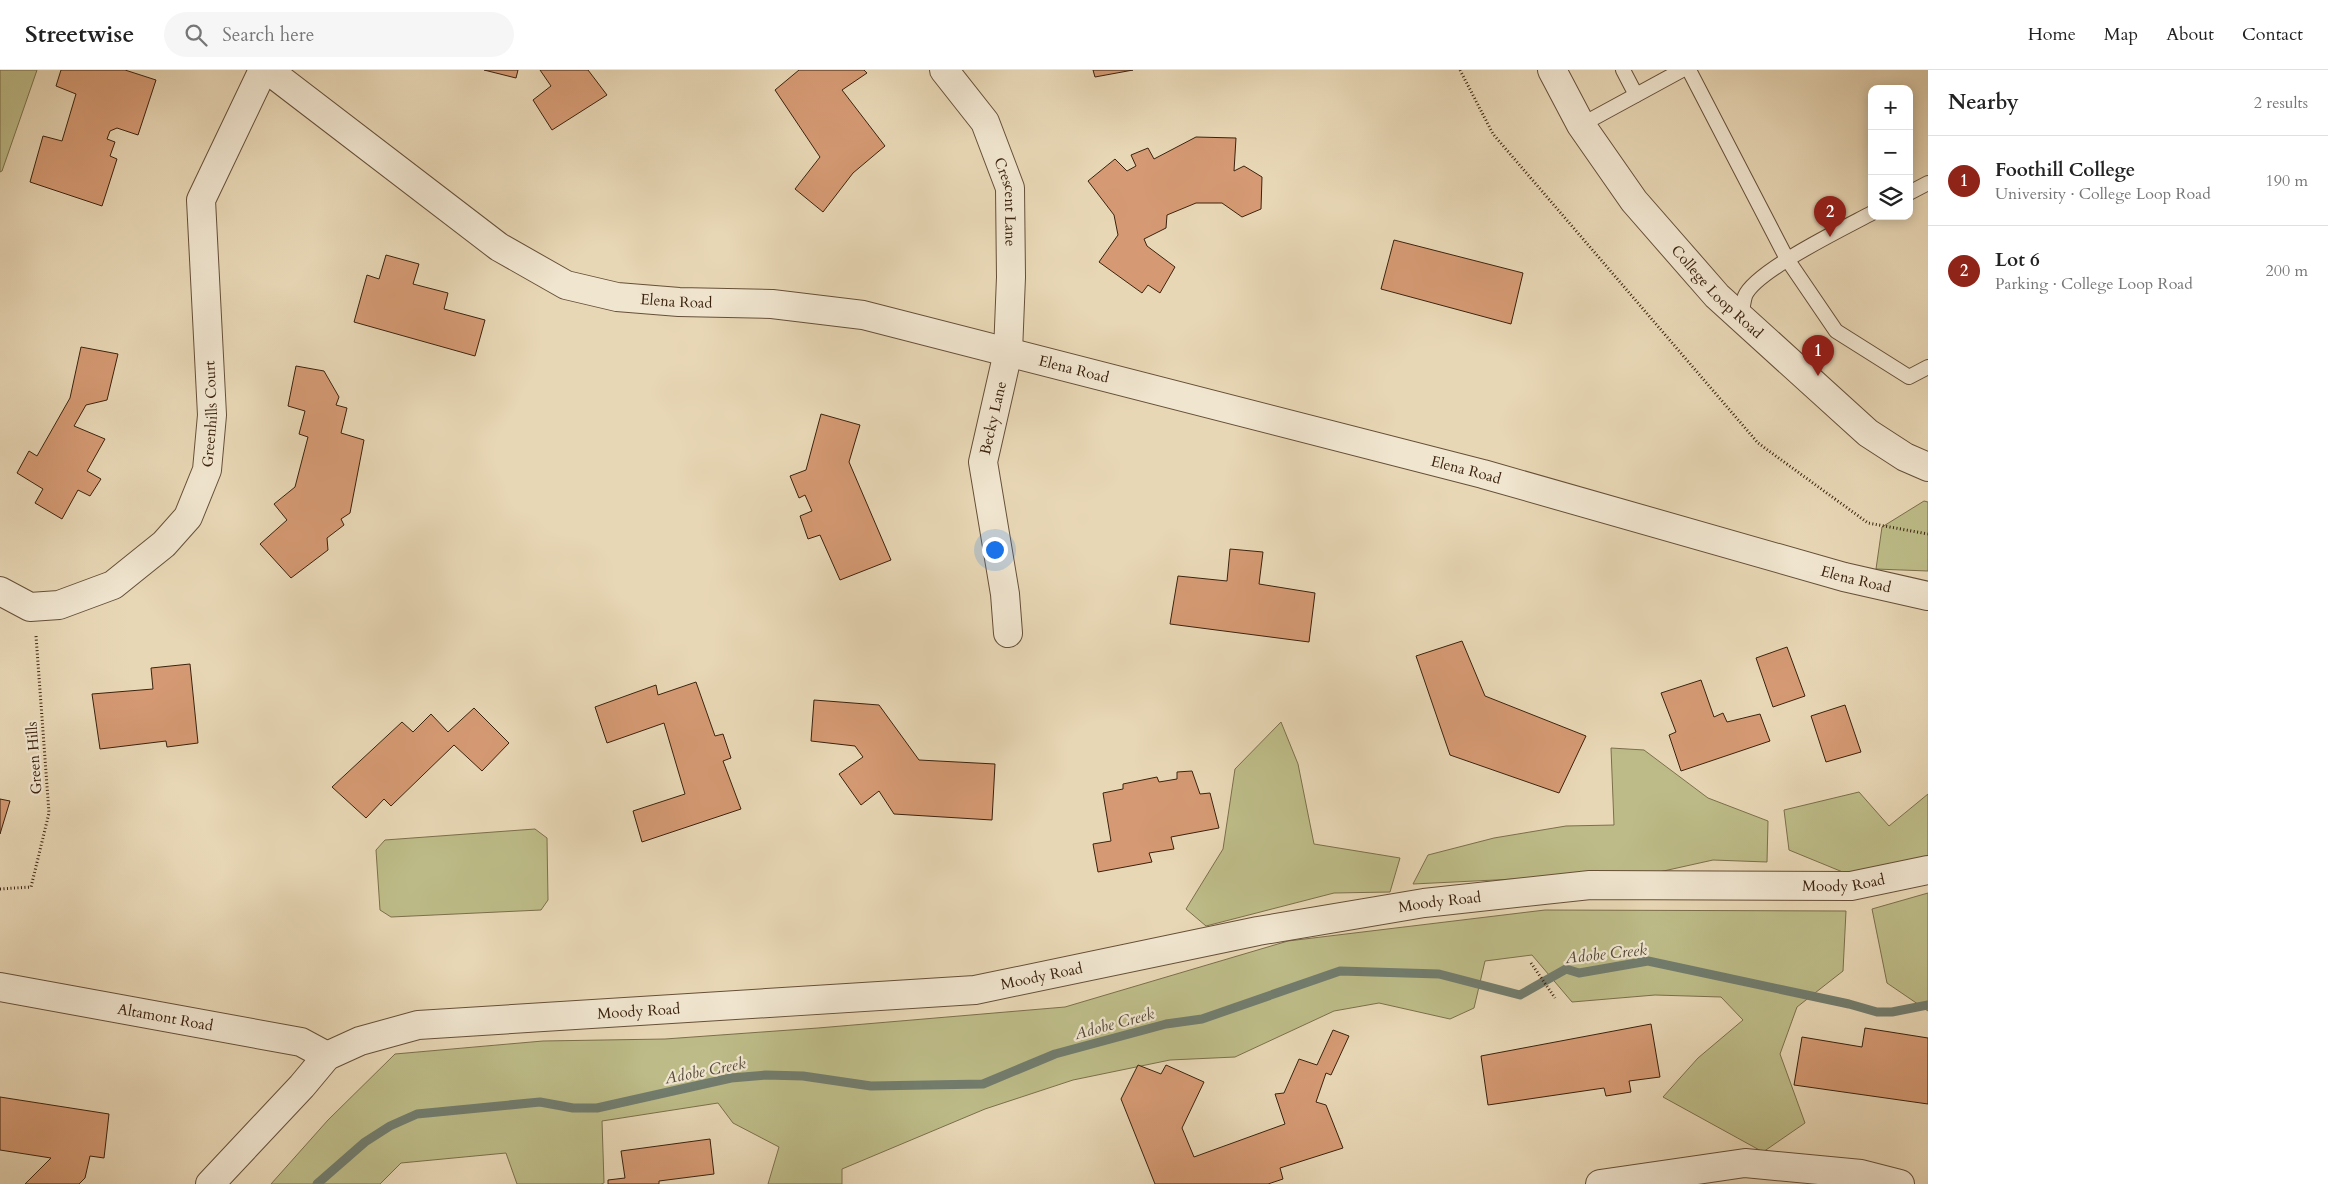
<!DOCTYPE html>
<html lang="en">
<head>
<meta charset="utf-8">
<style>
  :root { --surface:#fff; --page:#f6f6f6; --text:#222; --muted:#767676; --line:#e0e0e0; --accent:#8f2418 }
  body { margin:0; font-family:Cardo,serif; background:var(--page); color:var(--text) }
  .controls { position:absolute; right:15px; top:15px; display:grid; overflow:hidden; border-radius:10px; box-shadow:0 2px 12px #0003 }
  .controls button { width:45px; height:45px; display:grid; place-items:center; padding:0; border:0; border-bottom:1px solid var(--line); background:var(--surface); color:var(--text); font:25px sans-serif }
  .you { position:absolute; left:994px; top:479px; width:18px; height:18px; margin:-12px; border:4px solid #fff; border-radius:50%; background:#1a73e8; box-shadow:0 0 0 8px #1a73e833 }
  .badge { display:grid; place-items:center; width:32px; height:32px; border-radius:50%; background:var(--accent); color:#fff; font-size:16px; font-weight:700 }
  .pin { position:absolute; translate:-50% -41px; filter:drop-shadow(0 1px 2px #0008) }
  .pin::after { content:''; position:absolute; top:26px; width:18px; height:15px; background:inherit; clip-path:polygon(0 0,100% 0,50% 100%) }
  .list { margin:0; padding:0; list-style:none }
  h2 { display:flex; justify-content:space-between; align-items:center; height:65px; margin:0; padding:0 20px; font-size:21px }
  h2 small { font-size:16px; font-weight:400; color:var(--muted) }
  .list li { display:grid; grid-template-columns:32px 1fr auto; gap:15px; align-items:center; box-sizing:border-box; height:90px; padding:0 20px; border-top:1px solid var(--line) }
  .list b { display:block; font-size:19px; white-space:nowrap }
  .list p { margin:0; font-size:16px; white-space:nowrap; color:var(--muted) }
  .list em { font-size:16px; font-style:normal; color:var(--muted) }
  .icon { flex:none; width:28px; height:28px; fill:none; stroke:currentColor; stroke-width:2; stroke-linecap:round; stroke-linejoin:round }
  .map { position:relative; flex:none; width:1928px; height:1114px; overflow:hidden }
  header { display:flex; align-items:center; gap:30px; box-sizing:border-box; height:70px; padding:0 25px; background:var(--surface); border-bottom:1px solid var(--line) }
  header strong { font-size:24px }
  nav { display:flex; gap:28px; margin-inline-start:auto; font-size:18px }
  .search { width:350px; height:45px; background:var(--page); display:flex; align-items:center; gap:12px; box-sizing:border-box; padding:0 18px; border-radius:28px; color:var(--muted); font-size:19px }
  main { display:flex }
  aside { flex:1; background:var(--surface) }
  .map>svg:first-child { display:block }
  .green { fill:#bdbc88; stroke:#7c6f4b }
  .lines { fill:none; stroke-linecap:round; stroke-linejoin:round }
  .stream { stroke:#727d6e; stroke-width:9 }
  .building { fill:#d59a73; stroke:#3b220e }
  .service-casing { stroke:#664f38; stroke-width:16 }
  .minor-casing { stroke:#664f38; stroke-width:30 }
  .tertiary-casing { stroke:#664f38; stroke-width:30 }
  .path { stroke:#3b220e; stroke-width:3; stroke-dasharray:1 2.5; stroke-linecap:butt }
  .service { stroke:#f0e5cf; stroke-width:14 }
  .minor { stroke:#f0e5cf; stroke-width:28 }
  .tertiary { stroke:#f0e5cf; stroke-width:28 }
  .labels { text-anchor:middle; stroke-width:4.5; stroke-linejoin:round; paint-order:stroke }
  .street-label { font-size:15px; fill:#3b220e; stroke:#f0e5cf }
  .water-label { font-size:16px; font-style:italic; fill:#524836; stroke:#f0e5cf }
</style>
</head>
<body>
<header>
<strong>Streetwise</strong>
<div class="search"><svg class="icon" aria-label="search" viewBox="0 0 24 24"><circle cx="10" cy="10" r="6"/><path d="M15 15l6 6"/></svg>Search here</div>
<nav><a>Home</a><a>Map</a><a>About</a><a>Contact</a></nav>
</header>
<main>
<div class="map">
<svg width="1928" height="1114" viewBox="0 0 1928 1114">
  <rect width="100%" height="100%" fill="#e8d7b5"/>
  <filter id="stains"><feTurbulence type="fractalNoise" baseFrequency=".004" numOctaves="4"/><feColorMatrix values="0 0 0 0 .2 0 0 0 0 .09 0 0 0 0 .02 0 0 0 .5 -.17"/></filter>
  <radialGradient id="worn" r=".72"><stop offset=".6" stop-color="#630" stop-opacity="0"/><stop offset="1" stop-color="#630" stop-opacity=".3"/></radialGradient>
  <!-- green -->
  <g class="green">
    <path d="M0,0H37L2,101L0,102Z"/>
    <path d="M1924,431L1928,432V501L1876,499L1882,457Z"/>
    <path d="M1281,652L1298,694L1314,774L1400,788L1390,822L1334,823L1206,856L1186,839L1223,779L1235,699Z"/>
    <path d="M1611,678L1644,680L1708,728L1768,751L1767,792L1713,790L1659,802L1413,814L1428,785L1494,768L1566,756L1614,755Z"/>
    <path d="M1859,722L1889,756L1928,724V789L1850,805L1789,780L1784,740Z"/>
    <path d="M535,759L547,768L548,830L541,840L391,847L380,840L376,780L385,770Z"/>
    <path d="M1928,823V941L1887,913L1872,839Z"/>
    <path d="M1545,840L1846,841L1843,901L1797,937L1780,984L1805,1053L1763,1082L1663,1027L1698,988L1743,950L1721,927L1655,925L1572,932L1532,885L1485,891L1474,938L1450,949L1379,933L1334,941L1235,987L1170,990L1073,1010L985,1039L842,1099V1114H768L779,1077L733,1053L718,1033L602,1051L604,1113L601,1114H517L506,1083L401,1093L380,1114H271L328,1050L395,984L543,971L665,969L818,958L1065,937L1288,871Z"/>
  </g>
  <g class="lines">
    <!-- stream -->
    <path class="stream" d="M317,1114L365,1072L390,1056L417,1044L540,1032L573,1038H597L731,1008L766,1005L803,1006L871,1016L983,1014L1055,984L1166,954L1202,949L1340,901L1439,904L1520,925L1566,899L1579,903L1648,891L1849,934L1877,942H1892L1928,935"/>
  </g>
  <!-- building -->
  <g class="building">
    <path d="M61,0H125L156,10L138,65L117,58L110,61L107,69L115,72L110,86L117,89L102,136L30,112L43,66L62,71L76,24L56,16Z"/>
    <path d="M484,0H518L516,8Z"/>
    <path d="M540,0H588L607,25L552,60L533,30L551,16Z"/>
    <path d="M799,0H864L867,3L842,20L885,76L853,103L823,142L795,119L820,87L775,20Z"/>
    <path d="M1093,0H1133L1095,7Z"/>
    <path d="M1196,67L1236,68L1234,101L1244,96L1262,107L1261,139L1242,147L1222,133H1196L1167,145L1166,158L1144,169L1147,176L1175,197L1160,223L1148,215L1142,223L1099,192L1118,165L1114,145L1088,111L1115,89L1127,101L1136,96L1131,85L1148,78L1154,89Z"/>
    <path d="M1394,170L1523,203L1511,254L1381,219Z"/>
    <path d="M386,185L419,194L413,214L448,223L444,239L485,250L475,286L354,252L367,205L379,209Z"/>
    <path d="M81,277L118,284L107,330L86,335L74,356L105,369L87,401L101,409L90,426L78,420L62,449L35,433L43,419L17,403L29,381L37,386L70,328Z"/>
    <path d="M296,296L324,301L339,327L336,335L347,338L341,363L364,370L350,443L341,449L344,455L327,468L328,480L291,508L260,474L287,450L274,434L295,417L308,367L299,364L305,341L288,336Z"/>
    <path d="M821,344L860,355L849,392L891,490L840,510L820,465L808,469L800,446L812,441L805,425L799,428L790,406L806,400Z"/>
    <path d="M1230,479L1263,482L1259,514L1315,523L1309,572L1170,554L1178,506L1227,511Z"/>
    <path d="M1462,571L1485,626L1586,666L1559,723L1450,685L1416,586Z"/>
    <path d="M1787,577L1805,626L1773,637L1756,588Z"/>
    <path d="M190,594L198,673L167,677L166,671L100,679L92,624L153,619L151,598Z"/>
    <path d="M1701,610L1714,647L1723,643L1727,652L1760,644L1770,671L1681,701L1669,665L1676,662L1661,623Z"/>
    <path d="M696,612L715,666L723,664L731,688L723,691L741,739L642,772L633,741L685,724L664,653L607,673L595,637L656,615L658,625Z"/>
    <path d="M814,630L879,635L919,690L995,694L992,750L894,744L879,721L861,735L839,704L863,687L855,676L811,671Z"/>
    <path d="M1845,635L1861,682L1826,692L1811,646Z"/>
    <path d="M474,638L509,673L482,701L454,675L391,736L384,729L366,748L332,717L402,652L413,662L431,644L448,662Z"/>
    <path d="M1192,701L1200,724L1210,723L1219,758L1171,767L1174,779L1149,783L1152,792L1098,802L1093,774L1111,771L1103,723L1123,719V714L1157,707L1159,712L1177,709V702Z"/>
    <path d="M0,729L10,731L0,764Z"/>
    <path d="M1651,954L1660,1007L1629,1011L1631,1022L1606,1026L1604,1018L1488,1035L1481,986Z"/>
    <path d="M1865,958L1928,968V1034L1794,1015L1802,967L1862,977Z"/>
    <path d="M1333,960L1349,966L1331,1005L1326,1003L1316,1032L1326,1035L1343,1078L1280,1098L1283,1109L1268,1114H1155L1121,1029L1138,995L1161,1004L1166,995L1204,1012L1182,1058L1194,1087L1285,1054L1275,1024L1284,1023L1299,989L1317,995Z"/>
    <path d="M0,1027L109,1044L104,1088L90,1086L85,1108L79,1114H25L51,1088L0,1080Z"/>
    <path d="M710,1069L714,1104L659,1111V1114H608V1110L625,1108L621,1081Z"/>
  </g>
  <g class="lines">
    <!-- service casing -->
    <g class="service-casing">
      <g id="service">
        <path d="M1623,0L1636,25"/>
        <path d="M1689,0L1787,189L1836,261L1909,307L1928,297"/>
        <path d="M1581,55L1682,0"/>
        <path d="M1909,123L1928,113"/>
        <path d="M1741,249C1742,242 1743,233 1745,226C1755,201 1846,157 1872,143"/>
      </g>
    </g>
    <!-- minor casing -->
    <g class="minor-casing">
      <g id="minor">
        <path id="s1" d="M944,0L985,52L1010,118L1011,207L1008,282L983,392L1005,524L1008,563"/>
        <path id="s2" d="M1552,0L1581,55L1634,131L1717,226L1868,363L1905,387L1928,397"/>
        <path id="s3" d="M0,521L30,537L59,535L113,515L164,474L188,447L207,400L212,345L201,130L263,0"/>
        <path id="s4" d="M0,917L301,972L327,986"/>
        <path d="M1600,1114L1745,1093L1861,1104L1900,1114"/>
      </g>
    </g>
    <!-- tertiary casing -->
    <g class="tertiary-casing">
      <g id="tertiary">
        <path id="s5" d="M268,0L499,177L566,215L617,227L679,232L772,234L863,245L1483,404L1844,507L1928,526"/>
        <path id="s6" d="M210,1114L302,1016L327,986L360,971L418,955L975,920L1258,861L1424,833L1590,815L1851,816L1928,800"/>
      </g>
    </g>
    <!-- path -->
    <g class="path">
      <path d="M1460,0L1493,64L1758,373L1868,453L1928,464"/>
      <path d="M0,819L31,817L49,743L36,566"/>
      <path d="M1531,893L1555,928"/>
    </g>
    <!-- service -->
    <use href="#service" class="service"/>
    <!-- minor -->
    <use href="#minor" class="minor"/>
    <!-- tertiary -->
    <use href="#tertiary" class="tertiary"/>
  </g>
  <g class="labels">
    <!-- street labels -->
    <g class="street-label">
      <text dy="5" stroke="none"><textPath href="#s1" startOffset="150">Crescent Lane</textPath></text>
      <text dy="5" stroke="none"><textPath href="#s2" startOffset="278">College Loop Road</textPath></text>
      <text dy="5" stroke="none"><textPath href="#s5" startOffset="480">Elena Road</textPath></text>
      <text dy="5" stroke="none"><textPath href="#s5" startOffset="885">Elena Road</textPath></text>
      <text dy="5" stroke="none"><textPath href="#s3" startOffset="329">Greenhills Court</textPath></text>
      <text transform="translate(993 348) rotate(-77)" y="5">Becky Lane</text>
      <text dy="5" stroke="none"><textPath href="#s5" startOffset="1290">Elena Road</textPath></text>
      <text dy="5" stroke="none"><textPath href="#s5" startOffset="1695">Elena Road</textPath></text>
      <text transform="translate(34 688) rotate(-94)" y="5">Green Hills</text>
      <text dy="5" stroke="none"><textPath href="#s6" startOffset="1706">Moody Road</textPath></text>
      <text dy="5" stroke="none"><textPath href="#s6" startOffset="1301">Moody Road</textPath></text>
      <text dy="5" stroke="none"><textPath href="#s6" startOffset="896">Moody Road</textPath></text>
      <text dy="5" stroke="none"><textPath href="#s6" startOffset="491">Moody Road</textPath></text>
      <text dy="5" stroke="none"><textPath href="#s4" startOffset="168">Altamont Road</textPath></text>
    </g>
    <!-- water labels -->
    <g class="water-label">
      <text transform="translate(1606 883) rotate(-6)" y="6">Adobe Creek</text>
      <text transform="translate(1114 953) rotate(-15)" y="6">Adobe Creek</text>
      <text transform="translate(705 1000) rotate(-11)" y="6">Adobe Creek</text>
    </g>
  </g>
  <rect width="100%" height="100%" filter="url(#stains)"/>
  <rect width="100%" height="100%" fill="url(#worn)"/>
</svg>
<div class="controls">
<button>+</button>
<button>−</button>
<button><svg class="icon" aria-label="layers" viewBox="0 0 24 24"><path d="M12 4l9 5-9 5-9-5zM3 14l9 5 9-5"/></svg></button>
</div>
<div class="you"></div>
<div class="pin badge" style="left:1818px;top:306px">1</div>
<div class="pin badge" style="left:1830px;top:167px">2</div>
</div>
<aside>
<h2>Nearby<small>2 results</small></h2>
<ul class="list">
<li><span class="badge">1</span><div><b>Foothill College</b><p>University · College Loop Road</p></div><em>190 m</em></li>
<li><span class="badge">2</span><div><b>Lot 6</b><p>Parking · College Loop Road</p></div><em>200 m</em></li>
</ul>
</aside>
</main>
</body>
</html>
